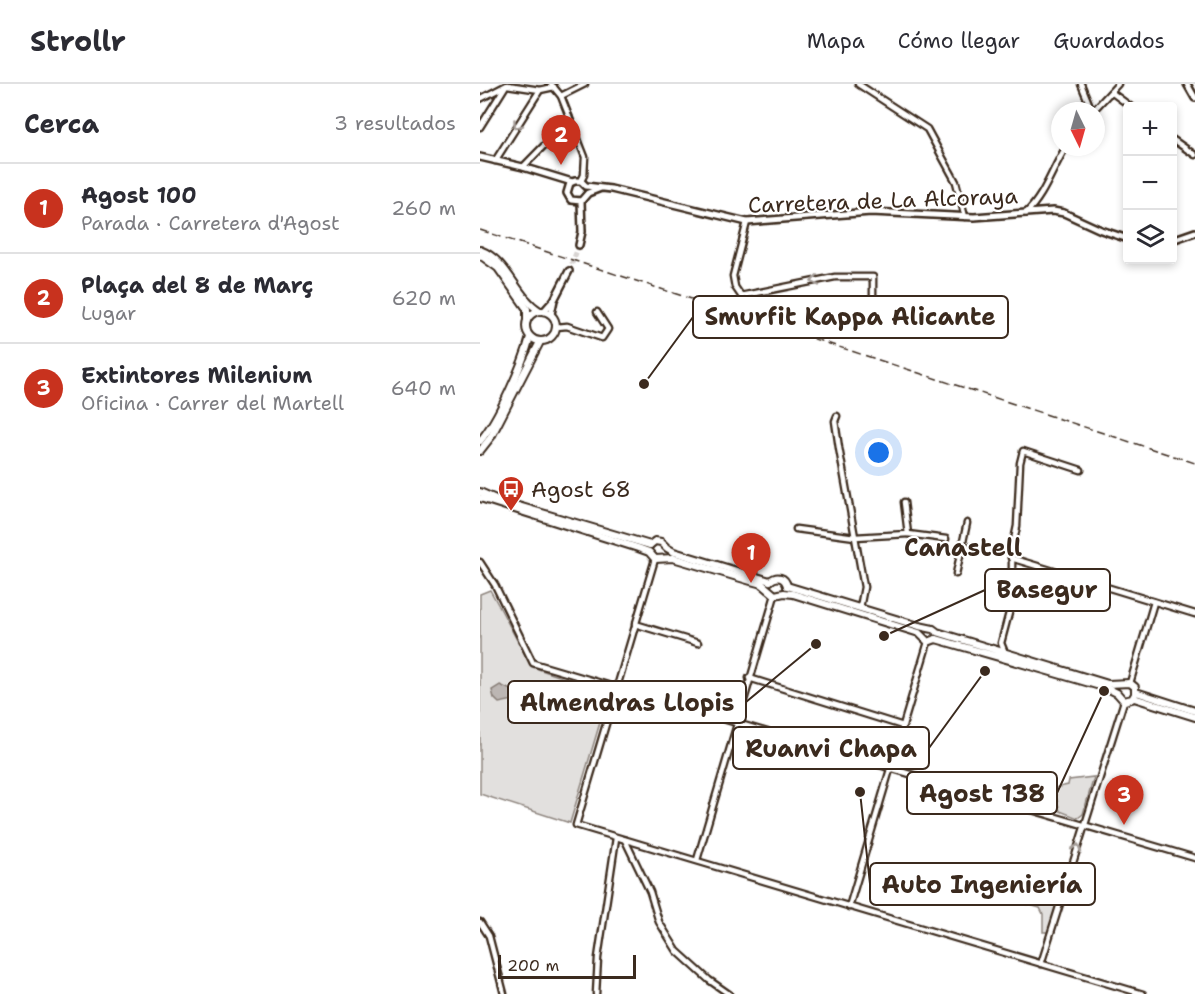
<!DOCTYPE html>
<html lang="es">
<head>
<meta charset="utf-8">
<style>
  :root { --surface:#fff; --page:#f7f7f7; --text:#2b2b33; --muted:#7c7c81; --line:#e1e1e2; --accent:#c8321e }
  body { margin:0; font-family:"Shantell Sans",sans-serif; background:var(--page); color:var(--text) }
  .controls { position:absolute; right:18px; top:18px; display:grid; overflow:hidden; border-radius:6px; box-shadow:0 3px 9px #0003 }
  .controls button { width:54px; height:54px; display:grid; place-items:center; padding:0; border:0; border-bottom:2px solid var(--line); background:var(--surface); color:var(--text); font:30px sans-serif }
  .compass { position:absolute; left:571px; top:18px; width:54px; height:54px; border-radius:50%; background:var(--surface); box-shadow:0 3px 9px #0003; rotate:175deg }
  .scale { position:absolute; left:18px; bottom:15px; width:138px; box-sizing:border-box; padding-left:6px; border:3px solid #3b2a1e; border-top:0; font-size:16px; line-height:21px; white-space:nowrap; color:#3b2a1e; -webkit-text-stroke:4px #fff; paint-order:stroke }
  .you { position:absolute; left:399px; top:369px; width:21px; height:21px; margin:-15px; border:4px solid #fff; border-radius:50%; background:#1a73e8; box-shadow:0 0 0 9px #1a73e833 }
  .badge { display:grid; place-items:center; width:39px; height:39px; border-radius:50%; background:var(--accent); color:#fff; font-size:20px; font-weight:700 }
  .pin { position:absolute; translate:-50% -50px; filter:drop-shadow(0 2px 3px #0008) }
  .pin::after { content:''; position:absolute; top:32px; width:21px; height:18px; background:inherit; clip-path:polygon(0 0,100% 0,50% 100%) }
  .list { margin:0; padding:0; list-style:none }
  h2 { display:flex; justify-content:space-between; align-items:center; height:78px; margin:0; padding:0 24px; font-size:26px }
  h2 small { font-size:20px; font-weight:400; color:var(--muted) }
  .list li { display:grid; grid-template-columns:39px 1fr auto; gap:18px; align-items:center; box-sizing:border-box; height:90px; padding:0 24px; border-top:2px solid var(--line) }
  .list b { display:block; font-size:22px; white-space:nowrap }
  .list p { margin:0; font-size:20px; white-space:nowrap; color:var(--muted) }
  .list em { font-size:20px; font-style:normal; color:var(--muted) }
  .icon { flex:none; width:33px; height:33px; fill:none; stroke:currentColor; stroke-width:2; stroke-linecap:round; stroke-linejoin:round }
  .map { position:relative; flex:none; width:715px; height:910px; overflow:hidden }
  header { display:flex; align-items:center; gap:36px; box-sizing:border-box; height:84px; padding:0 30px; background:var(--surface); border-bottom:2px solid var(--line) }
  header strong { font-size:28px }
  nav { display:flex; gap:33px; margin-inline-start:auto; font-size:21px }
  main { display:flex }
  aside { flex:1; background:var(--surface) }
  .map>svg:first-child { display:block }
  .green { fill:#e2e0de; stroke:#8e857e; stroke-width:1.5 }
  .water { fill:#bcb6b3; stroke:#887e77; stroke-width:1.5 }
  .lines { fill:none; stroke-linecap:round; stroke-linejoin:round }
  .tertiary-tunnel { stroke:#d8d4d2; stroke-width:5; stroke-dasharray:5 2.5; stroke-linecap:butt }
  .minor-casing { stroke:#3b2a1e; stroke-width:9 }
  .tertiary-casing { stroke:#3b2a1e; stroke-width:10 }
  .secondary-casing { stroke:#3b2a1e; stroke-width:10 }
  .minor { stroke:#fff; stroke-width:4.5 }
  .tertiary { stroke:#fff; stroke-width:5 }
  .secondary { stroke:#fff; stroke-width:6 }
  .rail { stroke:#3b2a1e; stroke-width:1.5; stroke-dasharray:9 4.5; stroke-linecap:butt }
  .oneway { stroke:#a79f9a }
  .labels { text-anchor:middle; stroke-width:4.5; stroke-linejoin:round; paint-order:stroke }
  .street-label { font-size:22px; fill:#3b2a1e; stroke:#fff }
  .poi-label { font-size:22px; fill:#3b2a1e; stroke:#fff; text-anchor:start }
  .neighbourhood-label { font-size:24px; font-weight:bold; fill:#3b2a1e; stroke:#fff }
  .leader { fill:none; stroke:#3b2a1e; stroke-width:2 }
  .callout-dot { fill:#3b2a1e; stroke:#fff; stroke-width:2 }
  .callout { fill:#fff; stroke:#3b2a1e; stroke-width:2 }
  .callout-label { font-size:24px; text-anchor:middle; font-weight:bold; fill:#3b2a1e }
</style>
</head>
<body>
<header>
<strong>Strollr</strong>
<nav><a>Mapa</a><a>Cómo llegar</a><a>Guardados</a></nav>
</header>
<main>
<aside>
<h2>Cerca<small>3 resultados</small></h2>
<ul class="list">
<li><span class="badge">1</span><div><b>Agost 100</b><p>Parada · Carretera d'Agost</p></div><em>260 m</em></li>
<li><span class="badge">2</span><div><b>Plaça del 8 de Març</b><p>Lugar</p></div><em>620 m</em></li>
<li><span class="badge">3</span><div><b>Extintores Milenium</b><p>Oficina · Carrer del Martell</p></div><em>640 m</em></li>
</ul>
</aside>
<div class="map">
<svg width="715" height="910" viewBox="0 0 715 910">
  <rect width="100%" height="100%" fill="#fff"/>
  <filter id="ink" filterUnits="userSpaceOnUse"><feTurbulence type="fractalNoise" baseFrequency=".0167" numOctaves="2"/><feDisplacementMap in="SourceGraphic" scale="12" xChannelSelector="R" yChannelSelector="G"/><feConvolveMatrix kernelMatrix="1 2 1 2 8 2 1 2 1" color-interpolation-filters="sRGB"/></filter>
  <g filter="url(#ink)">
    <!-- green -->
    <g class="green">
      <path d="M10,506C25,532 37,558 52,583L125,608L127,615L90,739L0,710V510Z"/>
      <path d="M614,693L603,730L598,734L580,727L574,704L588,701L589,696Z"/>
      <path d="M557,784L585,792L568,848H563V830L560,824L546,820Z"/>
    </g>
    <!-- water -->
    <path class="water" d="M20,601L35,608L49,605L52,609L48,613L19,619L14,614L12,606Z"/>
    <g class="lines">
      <!-- tertiary-tunnel -->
      <path class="tertiary-tunnel" d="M89,187L99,161"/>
      <!-- minor casing -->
      <g class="minor-casing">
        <g id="minor">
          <path d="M71,0L81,12L105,73L104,91L101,97"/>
          <path d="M378,0L447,45L476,98L485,133"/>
          <path d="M601,0L612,27"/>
          <path d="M631,8L650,22"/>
          <path d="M81,12L105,0"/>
          <path d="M0,15L27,1L60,6L74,3"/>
          <path d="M613,27L638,0"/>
          <path d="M0,43L25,3"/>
          <path d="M692,55L715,71"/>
          <path d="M15,77L60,6"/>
          <path d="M43,83L88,37L89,32"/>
          <path d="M546,129C565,111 572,85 586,63"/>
          <path d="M261,212L355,193H393V225L300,229H276L270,225L255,203L253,192L267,138"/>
          <path d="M77,243L87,242L122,254L128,245L117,228"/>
          <path d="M357,332L355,337L359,364L384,503L380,524"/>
          <path d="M316,445L375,453L428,450L424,418"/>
          <path d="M428,450L466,455"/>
          <path d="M482,462L509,466H532"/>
          <path d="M531,474L715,530"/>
          <path d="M175,475L96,741L663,910"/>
          <path d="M0,478L15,501L53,579L715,774"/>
          <path d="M476,490L487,439"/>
          <path d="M155,540L218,559"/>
          <path d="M525,569L521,559L529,529L532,492V466L537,442L540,379L543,367L601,386"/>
          <path d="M269,594L423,642"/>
          <path d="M650,599L674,518"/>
          <path d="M145,756L170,808L179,838L197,867L229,896L249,910"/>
          <path d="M217,776L295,511"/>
          <path d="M369,823L448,558"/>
          <path d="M0,838L9,852L24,910"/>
          <path d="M561,880L644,617"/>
          <path d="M116,910L118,874L136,754"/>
        </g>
      </g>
      <!-- tertiary casing -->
      <g class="tertiary-casing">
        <g id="tertiary">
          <path d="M707,0L715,14"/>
          <path d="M0,73L43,83L92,98"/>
          <path d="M121,104L108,109L101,117L91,116L87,109L90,99L95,97H101L106,102L131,105L267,138L391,128L494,133L573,127L584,129L621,146L648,155"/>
          <path d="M692,156L715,148"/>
          <path d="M99,161L102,148L101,117"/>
          <path d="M64,227L73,217"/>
          <path d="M71,230L74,216L89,187"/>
        </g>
      </g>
      <!-- secondary casing -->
      <g class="secondary-casing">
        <g id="secondary">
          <path d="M0,166C29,177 35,212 60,227"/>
          <path d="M0,171L18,184L47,225V236"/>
          <circle cx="61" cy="242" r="15"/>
          <path d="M0,357C18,336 43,280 50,253"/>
          <path d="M0,367L11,353L60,258"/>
          <path d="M0,408L18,416L170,461"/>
          <path d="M0,414L158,464L169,468L175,475L193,474L271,497L282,500L295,511L304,509L313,510L439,549L448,558L456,555"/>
          <path d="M170,461L175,457L181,458L187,464L194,468L290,497"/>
          <path d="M290,497C297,491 305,493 307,502"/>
          <path d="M307,502L439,542L453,545L457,548L628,600L650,599L655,603V610L652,615L644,617L637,609L627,604L456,555"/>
          <path d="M656,608L715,627"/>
          <path d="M654,614L715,633"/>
        </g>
      </g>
      <!-- minor -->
      <use href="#minor" class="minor"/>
      <!-- tertiary -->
      <use href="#tertiary" class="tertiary"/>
      <!-- secondary -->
      <use href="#secondary" class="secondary"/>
      <!-- rail -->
      <path class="rail" d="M0,146L715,379"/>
    </g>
    <!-- one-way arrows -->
    <defs><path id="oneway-chevron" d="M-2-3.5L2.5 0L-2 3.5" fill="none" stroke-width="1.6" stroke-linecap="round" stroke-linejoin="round" transform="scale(1.5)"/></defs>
    <g class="oneway">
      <use href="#oneway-chevron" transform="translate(37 41) rotate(125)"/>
      <use href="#oneway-chevron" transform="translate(335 197) rotate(168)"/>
      <use href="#oneway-chevron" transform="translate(597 764) rotate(-72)"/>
    </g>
  </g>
  <!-- icons -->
  <defs>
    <g id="bus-pin" transform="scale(1.35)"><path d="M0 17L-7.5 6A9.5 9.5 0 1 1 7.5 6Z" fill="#c8321e" stroke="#fff"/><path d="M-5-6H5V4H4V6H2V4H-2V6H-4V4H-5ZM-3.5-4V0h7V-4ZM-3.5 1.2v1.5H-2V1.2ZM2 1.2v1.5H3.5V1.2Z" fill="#fff"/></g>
  </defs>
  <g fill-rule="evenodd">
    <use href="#bus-pin" x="31" y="405"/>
  </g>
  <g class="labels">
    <!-- street labels -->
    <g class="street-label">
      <text transform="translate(403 116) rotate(-2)" y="8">Carretera de La Alcoraya</text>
    </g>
    <!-- poi labels -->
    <g class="poi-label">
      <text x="51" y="413">Agost 68</text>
    </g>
    <!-- neighbourhood labels -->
    <g class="neighbourhood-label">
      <text x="483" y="472">Canastell</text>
    </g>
  </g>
  <!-- callouts -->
  <path class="leader" d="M164 300L213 233M404 552L505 506M336 560L266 618M505 587L449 664M624 607L577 709M380 708L390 800"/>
  <g class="callout-dot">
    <circle cx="164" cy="300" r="6"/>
    <circle cx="404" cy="552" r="6"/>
    <circle cx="336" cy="560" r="6"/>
    <circle cx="505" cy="587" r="6"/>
    <circle cx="624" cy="607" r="6"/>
    <circle cx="380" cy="708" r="6"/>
  </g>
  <g class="callout">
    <rect x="213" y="212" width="315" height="42" rx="6"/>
    <rect x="505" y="485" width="125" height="42" rx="6"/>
    <rect x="28" y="597" width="238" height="42" rx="6"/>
    <rect x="253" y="643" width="196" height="42" rx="6"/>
    <rect x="427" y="688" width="150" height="42" rx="6"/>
    <rect x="390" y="779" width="225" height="42" rx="6"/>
  </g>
  <g class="callout-label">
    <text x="370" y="241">Smurfit Kappa Alicante</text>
    <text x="567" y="514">Basegur</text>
    <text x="147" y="627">Almendras Llopis</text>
    <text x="351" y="673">Ruanvi Chapa</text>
    <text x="502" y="718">Agost 138</text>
    <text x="502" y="809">Auto Ingeniería</text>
  </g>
</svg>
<div class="controls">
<button>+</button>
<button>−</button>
<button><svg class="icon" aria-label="layers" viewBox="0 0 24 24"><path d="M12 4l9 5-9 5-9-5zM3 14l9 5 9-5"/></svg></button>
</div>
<svg class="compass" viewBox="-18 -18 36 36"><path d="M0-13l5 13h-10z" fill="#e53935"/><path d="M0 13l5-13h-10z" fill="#7c7c81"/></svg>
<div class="scale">200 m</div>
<div class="you"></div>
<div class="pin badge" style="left:271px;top:499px">1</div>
<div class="pin badge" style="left:81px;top:81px">2</div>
<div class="pin badge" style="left:644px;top:741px">3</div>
</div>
</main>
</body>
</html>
